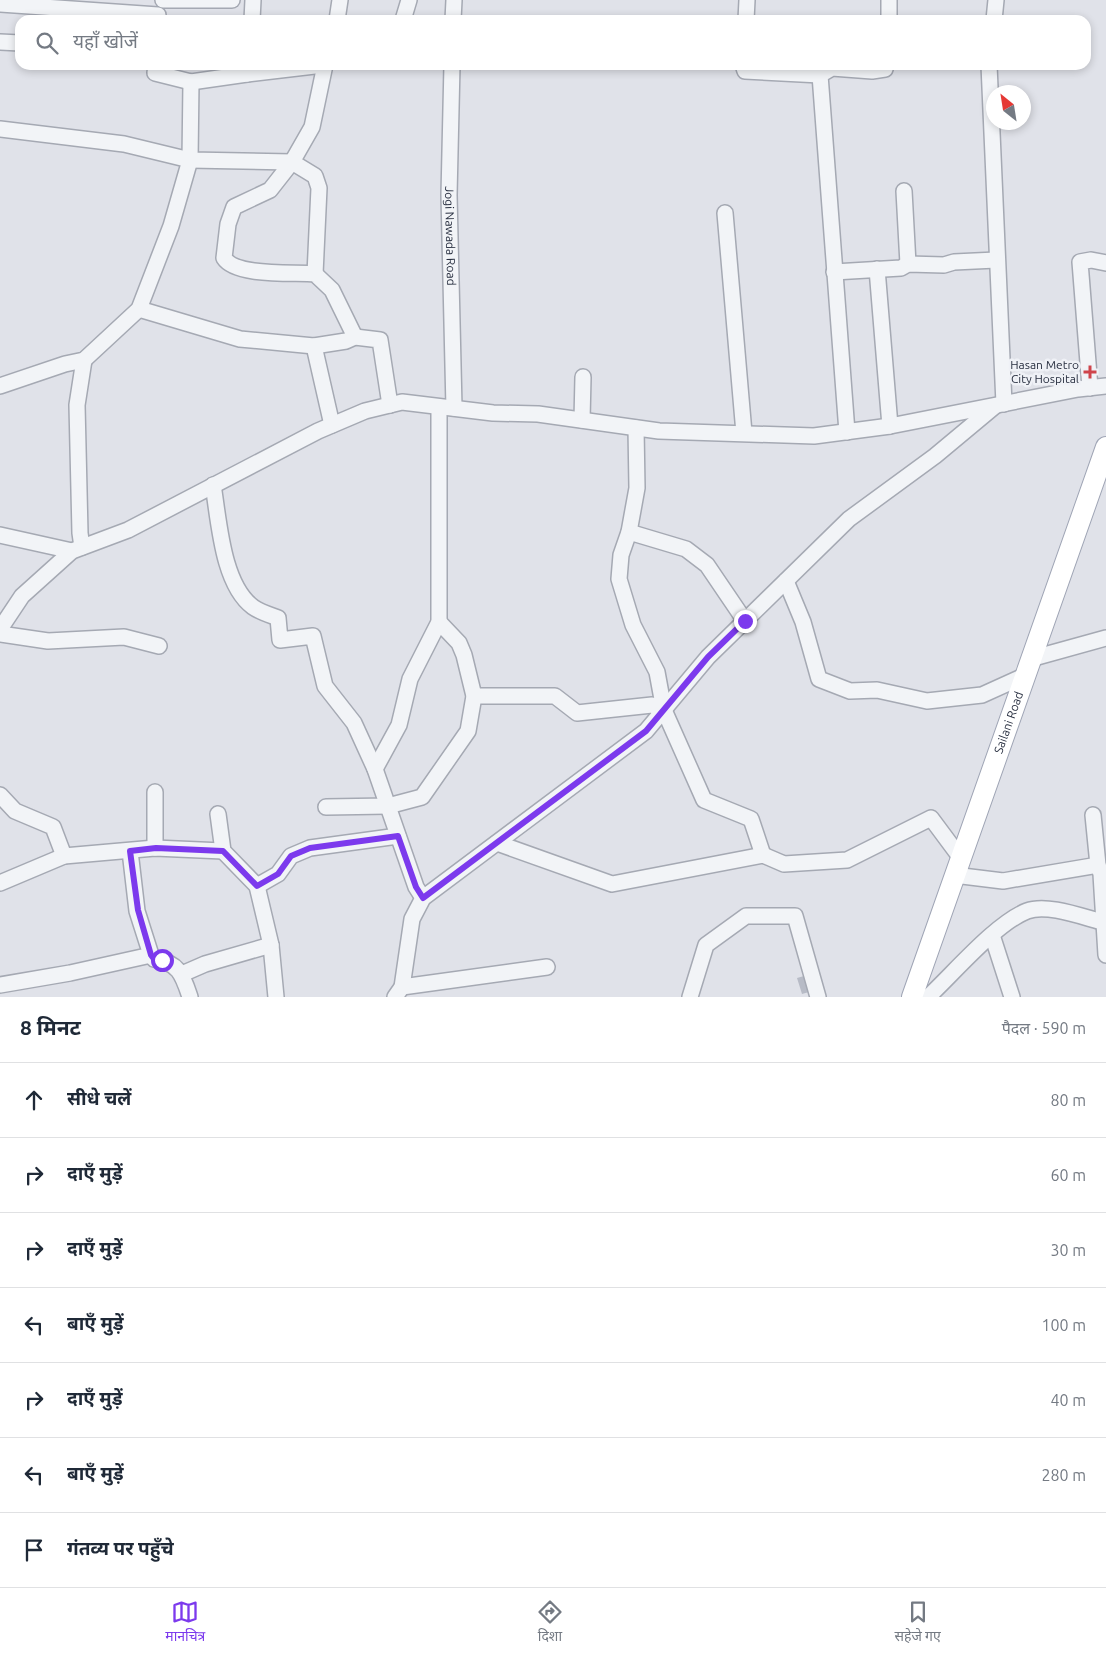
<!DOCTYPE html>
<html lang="hi">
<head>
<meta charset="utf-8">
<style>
  :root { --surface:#fff; --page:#f2f2f3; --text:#1f2937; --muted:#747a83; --line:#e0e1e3; --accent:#7c3aed }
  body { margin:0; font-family:Ubuntu,"Noto Sans Devanagari",sans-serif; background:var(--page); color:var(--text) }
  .compass { position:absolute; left:986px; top:85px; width:45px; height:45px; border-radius:50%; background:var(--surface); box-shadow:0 2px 8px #0003; rotate:330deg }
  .stop { position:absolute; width:15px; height:15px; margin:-11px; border:4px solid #7c3aed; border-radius:50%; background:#fff }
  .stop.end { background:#7c3aed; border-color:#fff; box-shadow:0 1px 5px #0008 }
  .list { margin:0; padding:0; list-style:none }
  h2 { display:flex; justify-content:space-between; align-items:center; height:65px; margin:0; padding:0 20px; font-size:21px }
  h2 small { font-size:16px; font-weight:400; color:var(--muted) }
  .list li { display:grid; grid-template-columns:32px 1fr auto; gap:15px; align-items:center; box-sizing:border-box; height:75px; padding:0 20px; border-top:1px solid var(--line) }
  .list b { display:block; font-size:19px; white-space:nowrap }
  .list em { font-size:16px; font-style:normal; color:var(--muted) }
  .icon { flex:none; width:28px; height:28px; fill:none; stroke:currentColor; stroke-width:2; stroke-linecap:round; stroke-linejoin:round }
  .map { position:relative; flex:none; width:1106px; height:997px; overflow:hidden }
  .search { position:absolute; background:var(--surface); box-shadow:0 2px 8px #0003; left:15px; right:15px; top:15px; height:55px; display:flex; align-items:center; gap:12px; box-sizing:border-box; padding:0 18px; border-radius:15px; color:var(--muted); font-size:19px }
  .sheet { height:590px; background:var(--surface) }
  nav { display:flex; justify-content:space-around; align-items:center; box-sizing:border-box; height:70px; border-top:1px solid var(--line); background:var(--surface); font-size:14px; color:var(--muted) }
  nav a { display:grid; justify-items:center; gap:2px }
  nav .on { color:var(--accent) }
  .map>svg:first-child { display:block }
  .building { fill:#b7bbc6 }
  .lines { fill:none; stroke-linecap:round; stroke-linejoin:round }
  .minor-casing { stroke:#a5a9b3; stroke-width:18 }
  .major-casing { stroke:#9fa5b5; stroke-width:22 }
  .minor { stroke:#f2f4f7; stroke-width:15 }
  .major { stroke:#fff; stroke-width:20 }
  .route { stroke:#7c3aed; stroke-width:6 }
  .poi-dot { fill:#cf444b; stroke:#eff1f6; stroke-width:2 }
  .labels { text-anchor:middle; stroke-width:5; stroke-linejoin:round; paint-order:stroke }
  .street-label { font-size:12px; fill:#282f40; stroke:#eff1f6 }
  .poi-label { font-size:12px; fill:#282f40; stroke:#eff1f6; text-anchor:end }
</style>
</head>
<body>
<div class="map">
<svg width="1106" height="997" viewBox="0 0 1106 997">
  <rect width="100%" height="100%" fill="#e0e2e9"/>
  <!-- building -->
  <path class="building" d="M804,976L809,992L802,994L797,978Z"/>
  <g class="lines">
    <!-- minor casing -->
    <g class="minor-casing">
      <g id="minor">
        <path d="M163,0H232"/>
        <path d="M0,4L158,15"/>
        <path d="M252,20L253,0"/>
        <path d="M337,20L340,0"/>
        <path d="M403,20L409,0"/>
        <path d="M453,20L454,0"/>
        <path d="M746,20L747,0"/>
        <path d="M889,20V0"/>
        <path d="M994,20L996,0"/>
        <path d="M0,42L20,43"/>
        <path d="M156,65L155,73L191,82L247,74"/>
        <path d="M248,65L247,74L323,65"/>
        <path d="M325,65L312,127L292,162L270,190L234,207L228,224L224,258C236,277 295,272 315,274L332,290L355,337"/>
        <path id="s1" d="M452,65L449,195L454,408"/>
        <path d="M743,65L745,71L820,75"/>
        <path d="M989,65L1004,404"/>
        <path d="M0,129L124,144L190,160L292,162L315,176L319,188L315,274"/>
        <path d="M904,191L908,264"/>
        <path d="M725,213L744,433"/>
        <path d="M877,269L890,426"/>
        <path d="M834,272L901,268L908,264L944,265L954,262L996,260"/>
        <path d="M139,309L240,339L314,346L346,341L355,337L380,340L390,405"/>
        <path d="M314,346L332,425"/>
        <path d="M0,386L65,364L84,360L139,309L171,226L190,160L191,82"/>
        <path d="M1090,388L1080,262L1091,260L1106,263"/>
        <path d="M582,420L583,377"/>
        <path d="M636,428L637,488L629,532L621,555L619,579L633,625L657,672L664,710L704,800L751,819L763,855"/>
        <path d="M847,432L820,75L832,68L872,71L885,69L886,65"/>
        <path d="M213,485C219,520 222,584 253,607C260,612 270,615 278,618L280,640L313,636L325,686L354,723L375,769L416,887L423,898"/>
        <path d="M629,532L686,549L707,565L745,621"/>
        <path d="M0,535L72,551"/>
        <path d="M82,547L80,533L77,405L84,360"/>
        <path d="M786,581L803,622L819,679L850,691L877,690L927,701L982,695L1024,676"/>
        <path d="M0,629L22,596L72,551L128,530L318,431L365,411L402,402L493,413L538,414L659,431L814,436L890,426L1078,389L1106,386"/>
        <path d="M0,634L48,641L124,637L159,646"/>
        <path d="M1030,659L1106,638"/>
        <path d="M474,696H555L577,713L652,705L664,710"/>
        <path d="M375,769L399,725L410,679L439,622V407"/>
        <path d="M155,792V848"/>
        <path d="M0,795L15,811L53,827L64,856"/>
        <path d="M326,807L388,806L422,797L468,731L474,696L464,655L459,643L439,622"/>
        <path d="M218,814L223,851L257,886L271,945L276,997"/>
        <path d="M1093,815L1098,865L1101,874L1106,955"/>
        <path d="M497,843L612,884L763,855L784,864L847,860L931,818L960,857"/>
        <path d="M954,875L1003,881L1098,865"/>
        <path d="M0,883L64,856L155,848L223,851"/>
        <path d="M257,886L278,874L291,856L310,848L398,836"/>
        <path d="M992,935L1012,997"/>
        <path d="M151,955L154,959C179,962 183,976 190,997"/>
        <path d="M182,974L205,964L271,945"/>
        <path d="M0,985L70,973L151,955L137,911L130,851"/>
        <path d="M402,987L547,967"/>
        <path d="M395,997L402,987L412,919L423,898L646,731L708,657L849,519L935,456L995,406"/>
        <path d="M690,997L706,945L746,916H795L818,997"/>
        <path d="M928,997C953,974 996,923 1027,911C1048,903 1085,918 1106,923"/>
      </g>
    </g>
    <!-- major casing -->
    <g class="major-casing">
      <g id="major">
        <path id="s2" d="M912,997L1106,447"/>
      </g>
    </g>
    <!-- minor -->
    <use href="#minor" class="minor"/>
    <!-- major -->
    <use href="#major" class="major"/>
  </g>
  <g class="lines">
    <!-- route -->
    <path class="route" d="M162,960L154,959L151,955L138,910L130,851L156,848L223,851L257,886L278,874L291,856L310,848L398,836L416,887L423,898L646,731L708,657L745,621"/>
  </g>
  <!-- markers -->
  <path class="poi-dot" d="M1087.5 364.5h5v5h5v5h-5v5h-5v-5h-5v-5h5z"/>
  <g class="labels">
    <!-- street labels -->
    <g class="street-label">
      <text dy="4" stroke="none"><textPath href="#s1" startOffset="171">Jogi Nawada Road</textPath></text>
      <text dy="4" stroke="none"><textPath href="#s2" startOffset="291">Sailani Road</textPath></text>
    </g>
    <!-- poi labels -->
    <g class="poi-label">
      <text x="1079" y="369">Hasan Metro<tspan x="1079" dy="14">City Hospital</tspan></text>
    </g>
  </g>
</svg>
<svg class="compass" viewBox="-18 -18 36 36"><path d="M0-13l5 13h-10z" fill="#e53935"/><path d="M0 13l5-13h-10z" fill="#747a83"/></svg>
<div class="stop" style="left:162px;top:960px"></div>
<div class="stop end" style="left:745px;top:621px"></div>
<div class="search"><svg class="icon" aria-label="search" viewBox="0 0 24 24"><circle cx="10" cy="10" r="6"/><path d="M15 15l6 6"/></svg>यहाँ खोजें</div>
</div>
<section class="sheet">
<h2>8 मिनट<small>पैदल · 590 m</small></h2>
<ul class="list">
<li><svg class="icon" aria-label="ahead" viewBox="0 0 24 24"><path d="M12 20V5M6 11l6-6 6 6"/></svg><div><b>सीधे चलें</b></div><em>80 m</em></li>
<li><svg class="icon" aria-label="right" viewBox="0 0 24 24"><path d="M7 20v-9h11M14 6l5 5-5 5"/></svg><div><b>दाएँ मुड़ें</b></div><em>60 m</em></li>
<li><svg class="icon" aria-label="right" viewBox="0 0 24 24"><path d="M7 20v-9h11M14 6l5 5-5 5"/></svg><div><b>दाएँ मुड़ें</b></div><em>30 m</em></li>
<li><svg class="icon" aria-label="left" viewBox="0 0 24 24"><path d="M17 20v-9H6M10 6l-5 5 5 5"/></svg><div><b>बाएँ मुड़ें</b></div><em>100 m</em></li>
<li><svg class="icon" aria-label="right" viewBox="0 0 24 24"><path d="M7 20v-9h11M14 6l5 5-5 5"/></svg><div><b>दाएँ मुड़ें</b></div><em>40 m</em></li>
<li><svg class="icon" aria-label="left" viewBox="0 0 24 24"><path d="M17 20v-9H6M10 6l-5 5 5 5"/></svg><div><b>बाएँ मुड़ें</b></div><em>280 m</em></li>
<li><svg class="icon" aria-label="arrive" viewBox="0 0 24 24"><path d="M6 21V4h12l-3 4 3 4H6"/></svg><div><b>गंतव्य पर पहुँचे</b></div></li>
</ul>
</section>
<nav>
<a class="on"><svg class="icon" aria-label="map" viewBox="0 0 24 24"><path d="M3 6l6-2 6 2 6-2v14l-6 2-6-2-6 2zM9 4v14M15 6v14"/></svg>मानचित्र</a>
<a><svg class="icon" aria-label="directions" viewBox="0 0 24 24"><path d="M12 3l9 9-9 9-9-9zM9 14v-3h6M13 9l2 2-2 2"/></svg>दिशा</a>
<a><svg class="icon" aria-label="saved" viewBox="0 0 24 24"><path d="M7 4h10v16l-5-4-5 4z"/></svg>सहेजे गए</a>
</nav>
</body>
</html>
